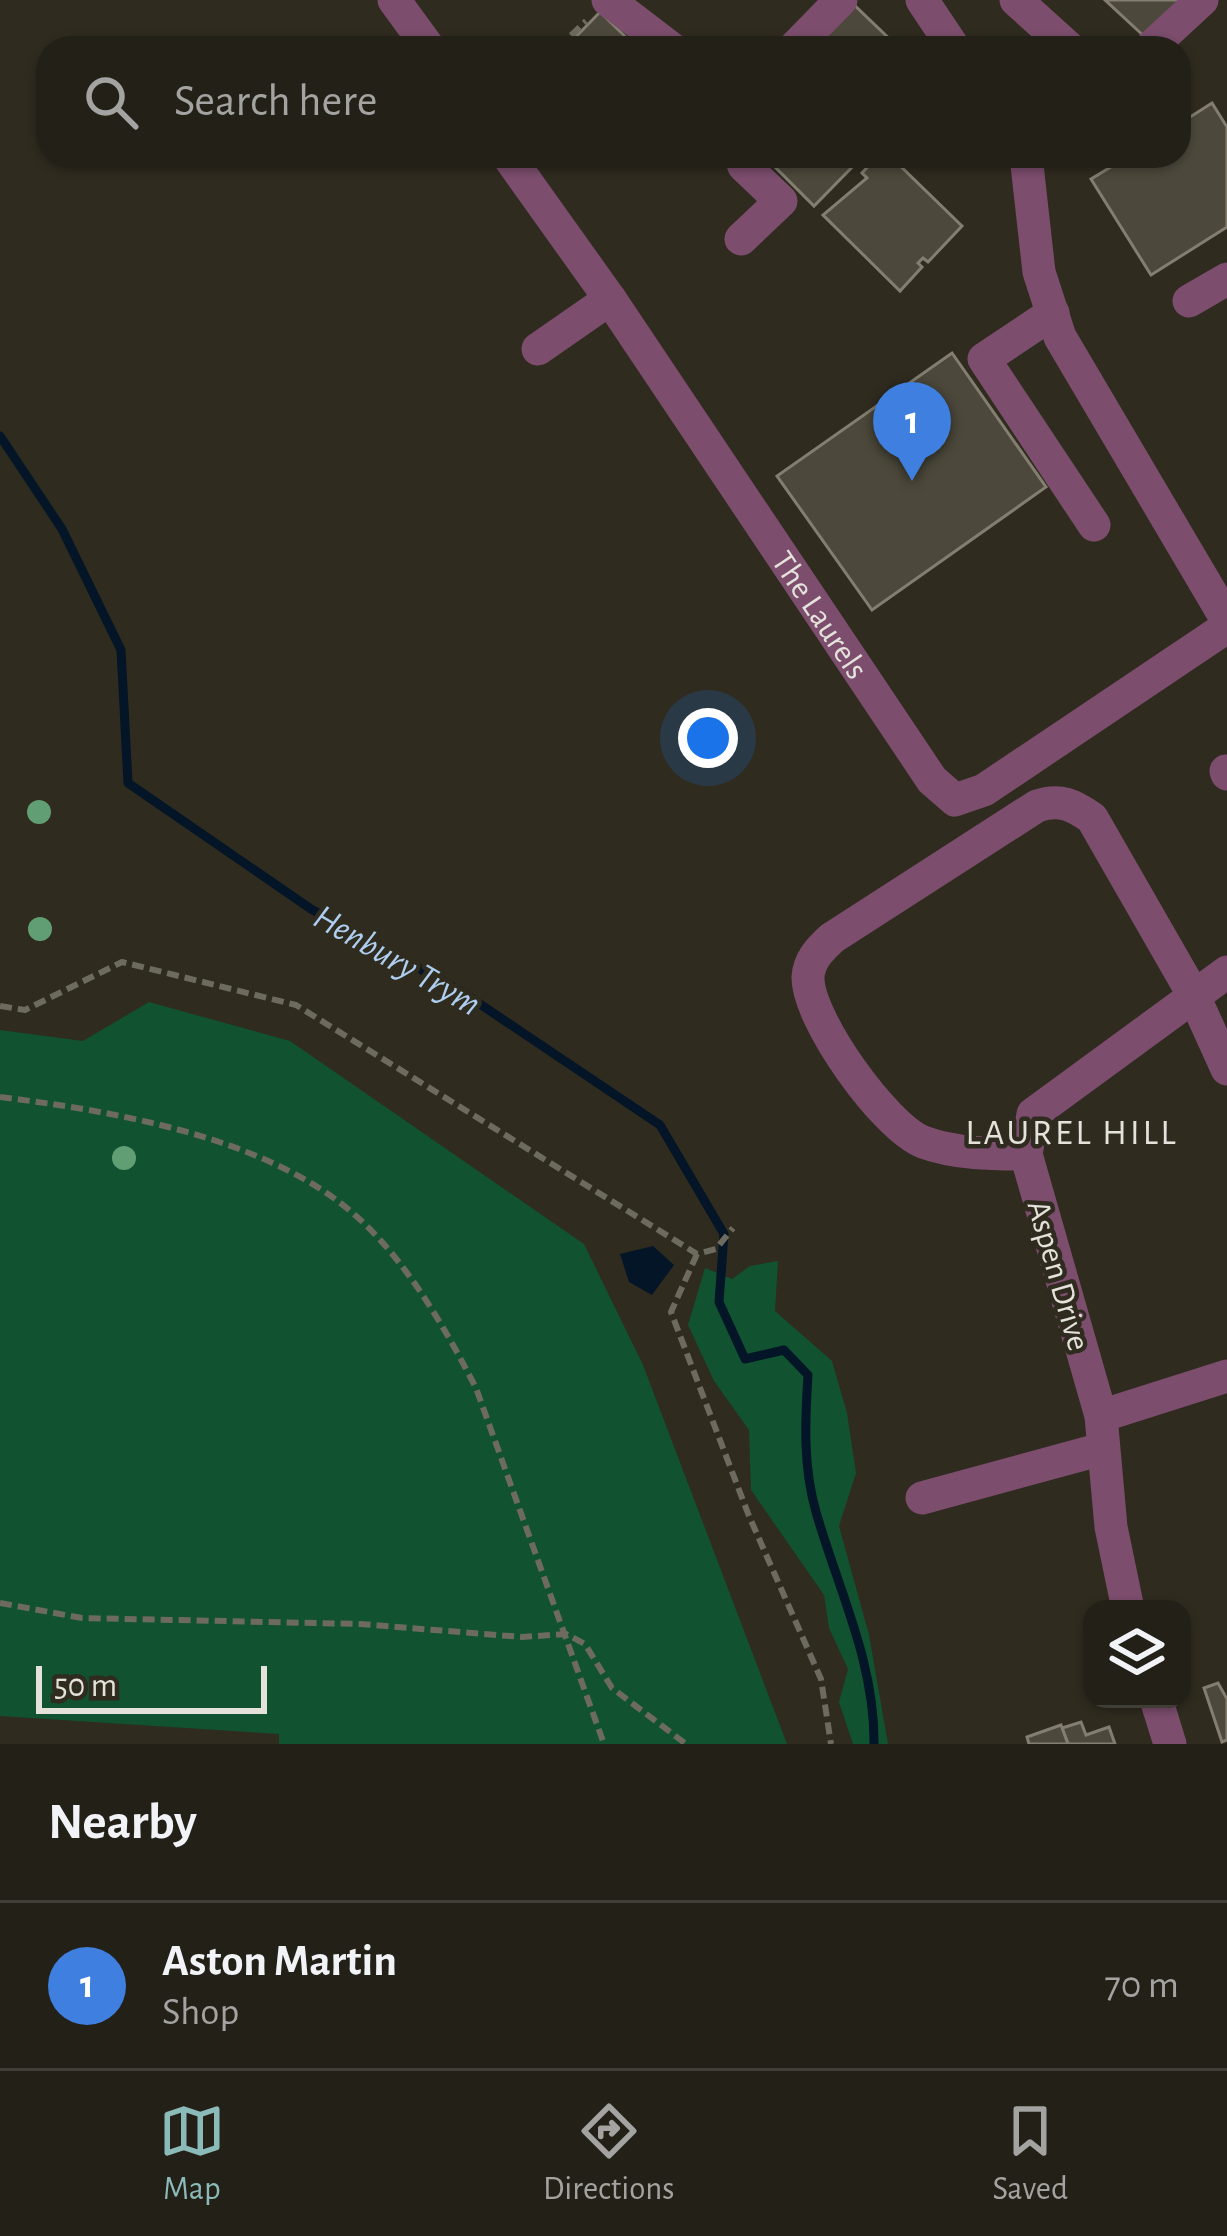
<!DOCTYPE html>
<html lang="en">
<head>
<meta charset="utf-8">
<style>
  :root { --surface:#232017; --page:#2f2d24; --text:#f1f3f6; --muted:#a3a3a1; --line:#403e36; --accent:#8bbbb9 }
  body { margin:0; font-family:"Alegreya Sans",sans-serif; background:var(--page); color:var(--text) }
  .controls { position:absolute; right:36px; bottom:36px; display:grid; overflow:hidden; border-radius:24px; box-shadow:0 3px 9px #0004 }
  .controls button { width:108px; height:108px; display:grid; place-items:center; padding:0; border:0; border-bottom:3px solid var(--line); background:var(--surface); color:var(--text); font:60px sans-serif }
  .scale { position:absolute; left:36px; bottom:30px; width:231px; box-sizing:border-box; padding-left:12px; border:6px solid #e4e2da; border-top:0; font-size:33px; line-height:42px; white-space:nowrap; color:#e4e2da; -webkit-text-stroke:9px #2f2b1f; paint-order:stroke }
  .you { position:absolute; left:708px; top:738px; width:42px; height:42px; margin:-30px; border:9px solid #fff; border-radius:50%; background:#1a73e8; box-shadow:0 0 0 18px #1a73e833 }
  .badge { display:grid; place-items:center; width:78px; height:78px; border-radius:50%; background:var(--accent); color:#fff; font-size:39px; font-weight:700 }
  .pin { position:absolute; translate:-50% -99px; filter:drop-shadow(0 3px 6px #0008) }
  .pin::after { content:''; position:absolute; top:63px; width:42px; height:36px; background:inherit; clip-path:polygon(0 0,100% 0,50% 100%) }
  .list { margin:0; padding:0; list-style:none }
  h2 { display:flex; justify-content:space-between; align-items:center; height:156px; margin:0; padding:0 48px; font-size:51px }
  h2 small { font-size:39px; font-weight:400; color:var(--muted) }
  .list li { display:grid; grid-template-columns:78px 1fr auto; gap:36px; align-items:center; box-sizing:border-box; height:168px; padding:0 48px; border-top:3px solid var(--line) }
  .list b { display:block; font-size:45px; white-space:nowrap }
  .list p { margin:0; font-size:39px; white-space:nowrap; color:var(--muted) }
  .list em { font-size:39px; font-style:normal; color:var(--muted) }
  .icon { flex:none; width:66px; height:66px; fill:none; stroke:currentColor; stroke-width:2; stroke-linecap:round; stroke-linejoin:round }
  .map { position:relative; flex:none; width:1227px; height:1744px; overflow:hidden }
  .search { position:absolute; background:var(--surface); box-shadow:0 3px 9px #0004; left:36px; right:36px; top:36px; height:132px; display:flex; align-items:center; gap:30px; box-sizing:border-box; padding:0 42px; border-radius:36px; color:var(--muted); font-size:45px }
  .sheet { height:324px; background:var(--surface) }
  nav { display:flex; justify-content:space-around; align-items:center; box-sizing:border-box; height:168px; border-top:3px solid var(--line); background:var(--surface); font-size:33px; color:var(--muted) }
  nav a { display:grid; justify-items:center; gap:6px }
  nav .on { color:var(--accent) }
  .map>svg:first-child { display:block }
  .green { fill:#115231 }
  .water { fill:#031527 }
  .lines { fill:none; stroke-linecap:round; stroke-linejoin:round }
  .stream { stroke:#031527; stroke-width:9 }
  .building { fill:#4c483b; stroke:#837e70; stroke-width:3 }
  .path { stroke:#6d6a5f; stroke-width:6; stroke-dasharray:12 6; stroke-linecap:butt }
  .minor { stroke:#7c4d6d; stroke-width:33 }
  .tree { fill:#619e73 }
  .labels { text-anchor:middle; stroke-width:9; stroke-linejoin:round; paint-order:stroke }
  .street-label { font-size:33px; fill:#e4e2da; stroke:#2f2b1f }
  .water-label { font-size:36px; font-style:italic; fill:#aeceef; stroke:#2f2b1f }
  .neighbourhood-label { font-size:36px; letter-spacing:3px; fill:#e4e2da; stroke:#2f2b1f }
</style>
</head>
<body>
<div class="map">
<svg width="1227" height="1744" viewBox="0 0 1227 1744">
  <rect width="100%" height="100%" fill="#2f2b1f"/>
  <!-- green -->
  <g class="green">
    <path d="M149,1002L290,1041L584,1244L643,1365L787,1744H279V1734L0,1716V1030L83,1041Z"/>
    <path d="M778,1261L775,1311L832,1361L847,1413L856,1473L839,1526L869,1635L888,1744H853L839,1702L848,1669L829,1628L824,1595L751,1490L749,1430L714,1381L688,1325L705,1268L732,1279L750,1266Z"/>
  </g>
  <!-- water -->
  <path class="water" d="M653,1246L674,1265L652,1295L629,1282L620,1254Z"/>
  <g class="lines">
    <!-- stream -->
    <path class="stream" d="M0,436L62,529L121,650L128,783L311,909L462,992L660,1125L724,1234L719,1302L745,1359L784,1350L808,1375C805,1421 803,1467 816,1512C838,1589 875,1662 874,1744"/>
  </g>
  <!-- building -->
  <g class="building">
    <path d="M1105,0H1184L1147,39Z"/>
    <path d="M850,1L899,48H804Z"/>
    <path d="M600,12L637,48H565Z"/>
    <path d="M1212,103L1227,127V227L1151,275L1091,179L1129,156H1179V124Z"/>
    <path d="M764,156H863L814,206Z"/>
    <path d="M878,156H890L962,226L928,262L923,258L918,263L922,267L900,291L823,215L867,178L862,173Z"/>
    <path d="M952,353L1046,487L872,610L777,476Z"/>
    <path d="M1218,1683L1227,1699V1740L1222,1742L1204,1688Z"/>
    <path d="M1081,1722L1086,1735L1109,1727L1115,1744H1068L1062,1728Z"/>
    <path d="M1061,1725L1068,1744H1029L1027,1737Z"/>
  </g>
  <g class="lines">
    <!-- path -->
    <g class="path">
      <path d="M558,48L586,21"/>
      <path d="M0,1006L25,1010L122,962L296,1005L697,1254L716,1249L733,1228"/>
      <path d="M0,1097C113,1111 267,1137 355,1215C407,1261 445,1328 476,1388L604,1744"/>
      <path d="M697,1254L671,1312L749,1516L821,1679L831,1744"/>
      <path d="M0,1603L82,1618L360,1624L522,1637L566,1634L585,1644L612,1688L686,1744"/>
    </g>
    <!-- minor -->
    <g class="minor">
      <path d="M394,0L429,48"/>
      <path d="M608,0L671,48"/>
      <path d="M922,0L954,48"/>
      <path d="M1016,0L1069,48"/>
      <path d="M794,48L841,0"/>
      <path d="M1150,48L1202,0"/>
      <path id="s1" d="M508,156L610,299L932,780L955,800L984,790L1227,627"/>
      <path d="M740,156L744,166L781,201L741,239"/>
      <path d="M1026,156L1039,272L1060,337L1227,620"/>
      <path d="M1189,301L1227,279"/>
      <path d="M1053,313L984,359L1094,525"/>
      <path d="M538,349L610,299"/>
      <path d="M1226,771L1227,774"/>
      <path d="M1026,1154C993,1154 955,1154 923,1142C885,1127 807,1019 808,977C809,960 820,949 832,938L1037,806C1060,798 1073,805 1092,818L1193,994L1227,1069"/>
      <path d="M1101,1416L1227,1376"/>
      <path d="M922,1498L1102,1449"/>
      <path d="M1128,1609L1111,1527L1101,1416L1026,1154L1033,1114L1227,972"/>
      <path d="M1156,1699L1170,1744"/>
    </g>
  </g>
  <!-- trees -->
  <g class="tree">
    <circle cx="39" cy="812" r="12"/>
    <circle cx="40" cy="929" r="12"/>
    <circle cx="124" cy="1158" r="12"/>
  </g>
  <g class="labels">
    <!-- street labels -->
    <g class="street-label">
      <text dy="12" stroke="none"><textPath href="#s1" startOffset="555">The Laurels</textPath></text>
      <text transform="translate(1060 1275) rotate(74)" y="12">Aspen Drive</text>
    </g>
    <!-- water labels -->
    <g class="water-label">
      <text transform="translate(398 959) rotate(30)" y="13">Henbury Trym</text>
    </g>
    <!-- neighbourhood labels -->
    <g class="neighbourhood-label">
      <text x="1072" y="1144">LAUREL HILL</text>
    </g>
  </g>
</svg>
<div class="controls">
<button><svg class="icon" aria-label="layers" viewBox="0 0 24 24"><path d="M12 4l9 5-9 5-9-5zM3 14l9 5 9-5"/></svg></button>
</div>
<div class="scale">50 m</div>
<div class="you"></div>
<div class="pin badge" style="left:912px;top:481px;background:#3f7fe0">1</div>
<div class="search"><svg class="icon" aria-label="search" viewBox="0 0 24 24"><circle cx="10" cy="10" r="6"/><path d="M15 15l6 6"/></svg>Search here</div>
</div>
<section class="sheet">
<h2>Nearby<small></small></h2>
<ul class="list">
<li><span class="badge" style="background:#3f7fe0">1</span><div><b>Aston Martin</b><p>Shop</p></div><em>70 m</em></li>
</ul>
</section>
<nav>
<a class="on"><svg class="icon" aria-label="map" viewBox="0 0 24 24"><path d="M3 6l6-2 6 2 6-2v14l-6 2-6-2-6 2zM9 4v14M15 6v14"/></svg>Map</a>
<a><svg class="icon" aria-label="directions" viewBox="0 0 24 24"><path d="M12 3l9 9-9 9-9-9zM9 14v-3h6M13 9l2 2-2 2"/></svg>Directions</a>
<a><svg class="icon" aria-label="saved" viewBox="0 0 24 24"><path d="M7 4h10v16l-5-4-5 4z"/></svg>Saved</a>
</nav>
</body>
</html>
